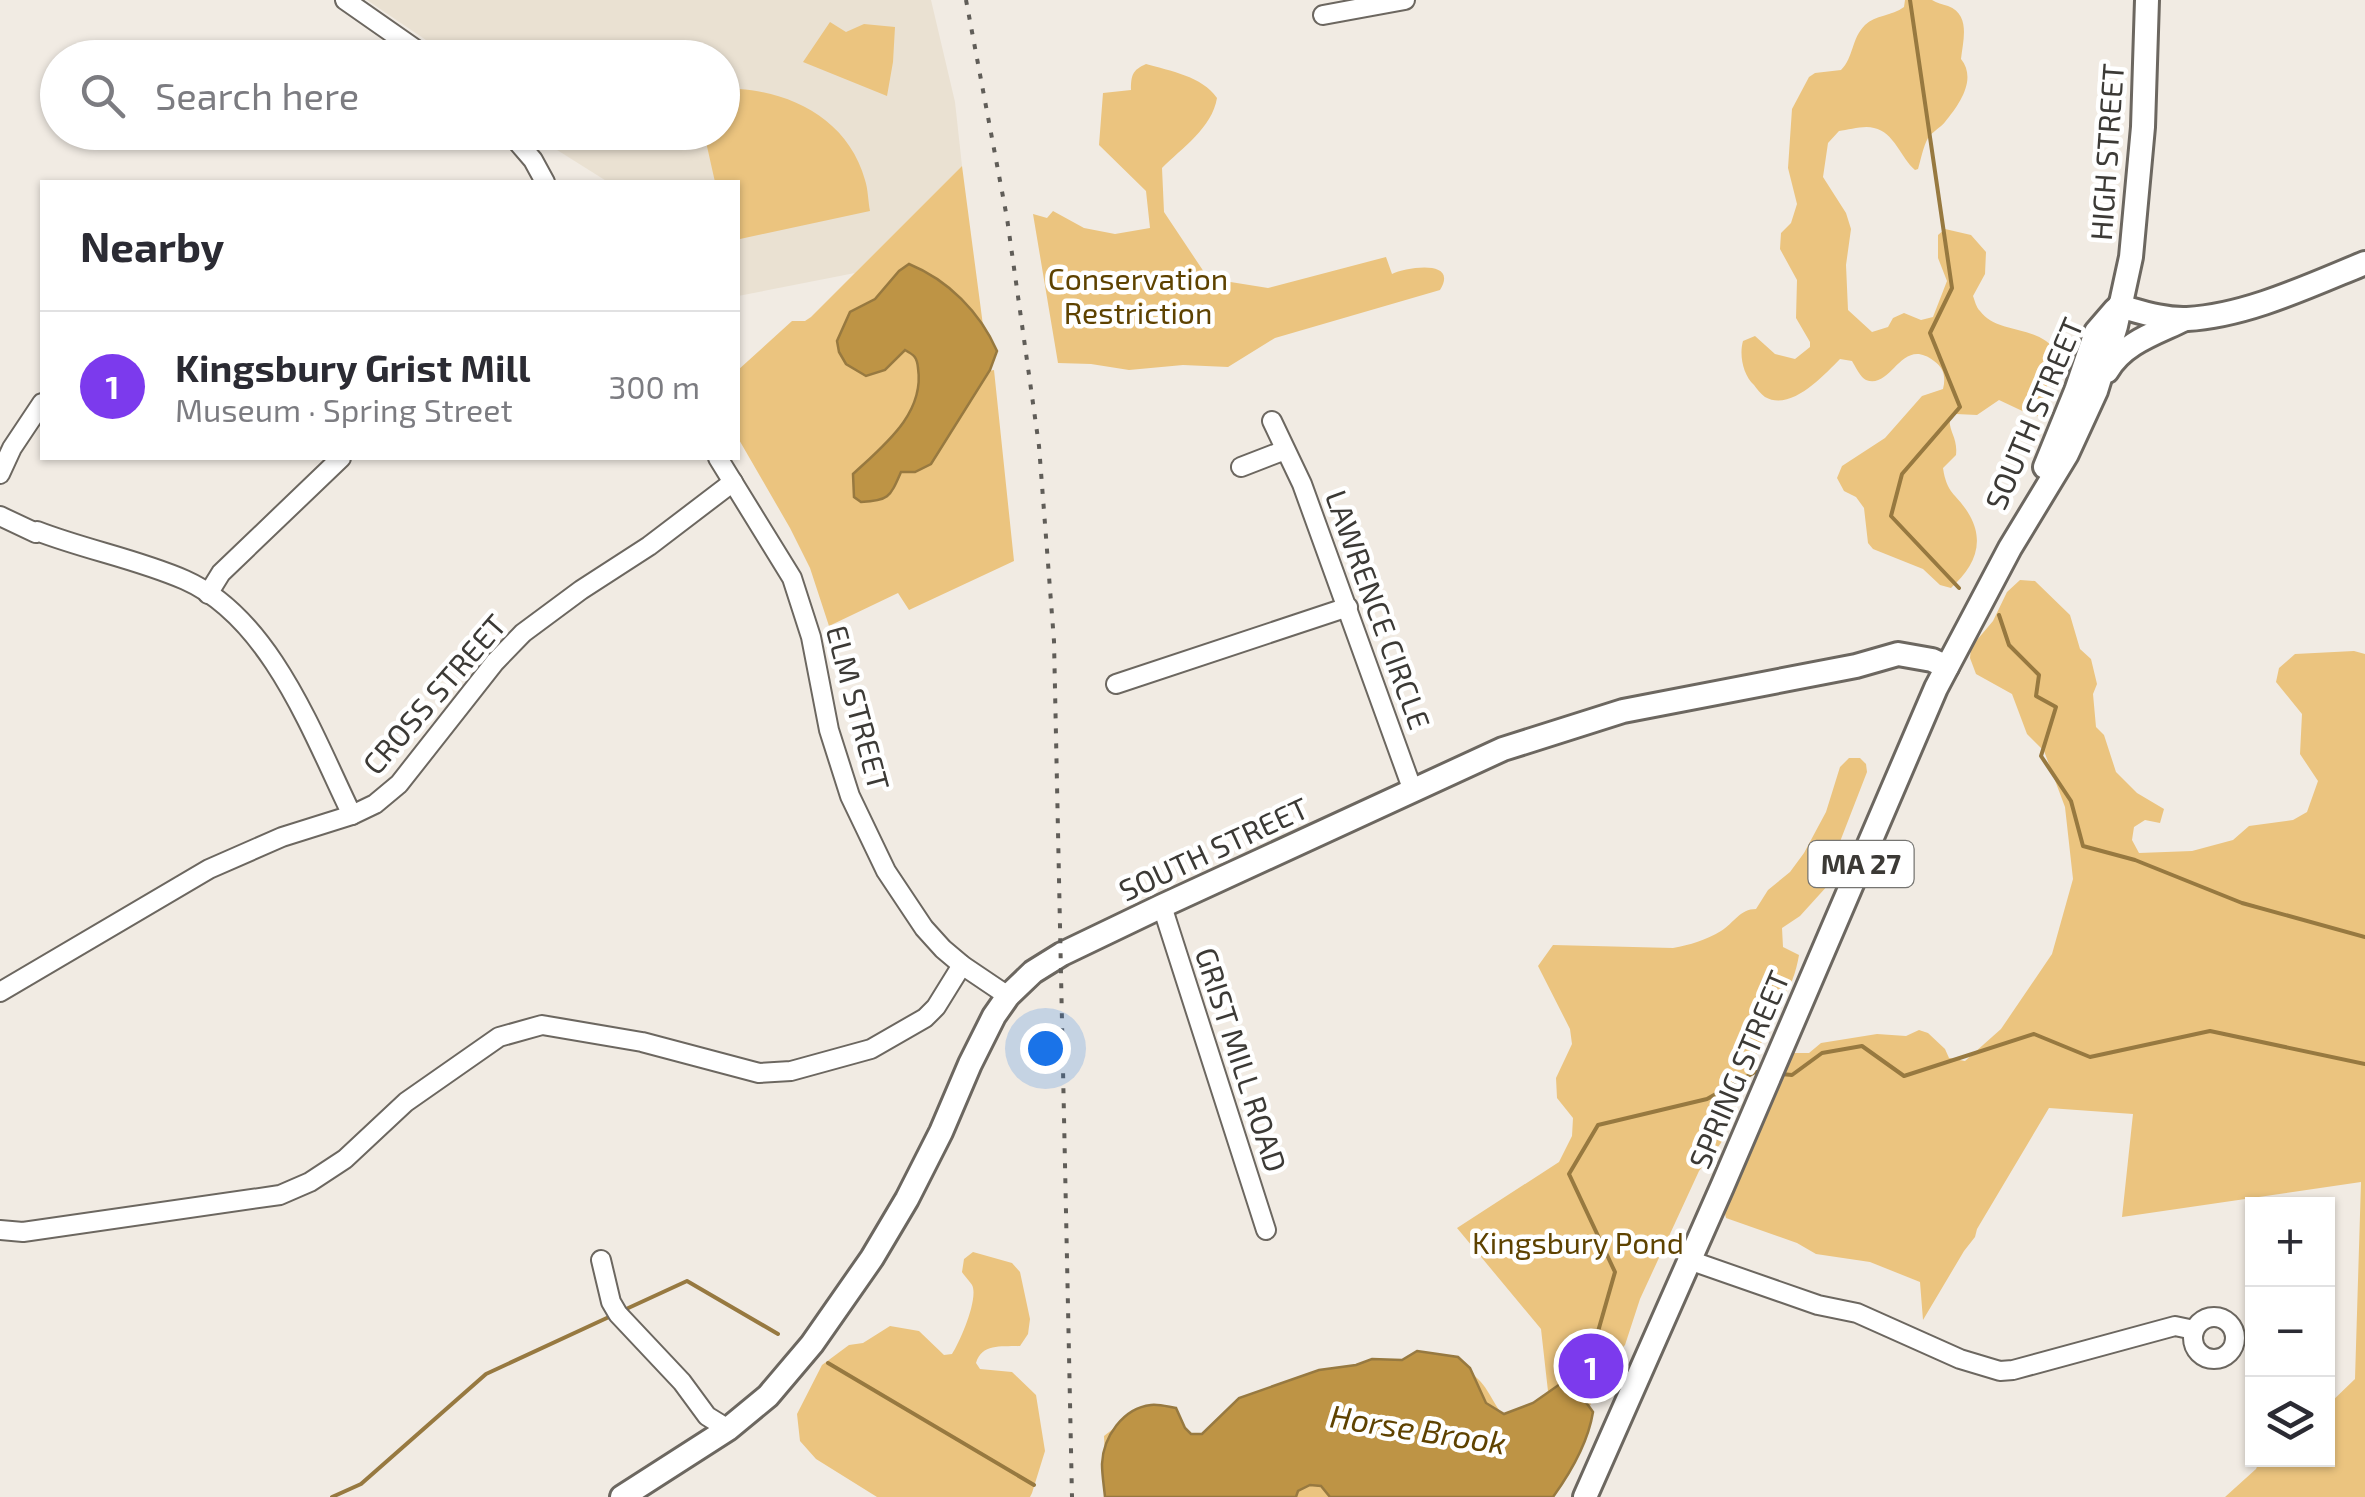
<!DOCTYPE html>
<html lang="en">
<head>
<meta charset="utf-8">
<style>
  :root { --surface:#fff; --page:#f7f7f7; --text:#2b2b33; --muted:#7c7c81; --line:#e1e1e2; --accent:#7c3aed }
  body { margin:0; font-family:"Exo 2",sans-serif; background:var(--page); color:var(--text) }
  .controls { position:absolute; right:30px; bottom:30px; display:grid; overflow:hidden; border-radius:0px; box-shadow:0 2px 8px #0004 }
  .controls button { width:90px; height:90px; display:grid; place-items:center; padding:0; border:0; border-bottom:2px solid var(--line); background:var(--surface); color:var(--text); font:50px sans-serif }
  .you { position:absolute; left:1045px; top:1048px; width:35px; height:35px; margin:-25px; border:8px solid #fff; border-radius:50%; background:#1a73e8; box-shadow:0 0 0 15px #1a73e833 }
  .badge { display:grid; place-items:center; width:65px; height:65px; border-radius:50%; background:var(--accent); color:#fff; font-size:32px; font-weight:700 }
  .pin { position:absolute; translate:-50% -50%; border:5px solid #fff; box-shadow:0 2px 10px #0006 }
  .list { margin:0; padding:0; list-style:none }
  h2 { display:flex; justify-content:space-between; align-items:center; height:130px; margin:0; padding:0 40px; font-size:42px }
  h2 small { font-size:32px; font-weight:400; color:var(--muted) }
  .list li { display:grid; grid-template-columns:65px 1fr auto; gap:30px; align-items:center; box-sizing:border-box; height:150px; padding:0 40px; border-top:2px solid var(--line) }
  .list b { display:block; font-size:38px; white-space:nowrap }
  .list p { margin:0; font-size:32px; white-space:nowrap; color:var(--muted) }
  .list em { font-size:32px; font-style:normal; color:var(--muted) }
  .icon { flex:none; width:55px; height:55px; fill:none; stroke:currentColor; stroke-width:2; stroke-linecap:round; stroke-linejoin:round }
  .map { position:relative; flex:none; width:2365px; height:1497px; overflow:hidden }
  .search { position:absolute; background:var(--surface); box-shadow:0 2px 8px #0004; left:40px; top:40px; width:700px; height:110px; display:flex; align-items:center; gap:25px; box-sizing:border-box; padding:0 35px; border-radius:55px; color:var(--muted); font-size:38px }
  .panel { position:absolute; background:var(--surface); box-shadow:0 2px 8px #0004; left:40px; top:180px; width:700px; height:280px; border-radius:0px }
  .map>svg:first-child { display:block }
  .built { fill:#eae1d2 }
  .green { fill:#ebc47f }
  .water { fill:#be9445; stroke:#977940; stroke-width:2.5 }
  .lines { fill:none; stroke-linecap:round; stroke-linejoin:round }
  .stream { stroke:#977940; stroke-width:4 }
  .minor-casing { stroke:#6c6760; stroke-width:22 }
  .major-casing { stroke:#6c6760; stroke-width:28 }
  .minor { stroke:#fff; stroke-width:18 }
  .major { stroke:#fff; stroke-width:22 }
  .rail { stroke:#605d58; stroke-width:4; stroke-dasharray:5 10; stroke-linecap:butt }
  .labels { text-anchor:middle; stroke-width:9; stroke-linejoin:round; paint-order:stroke }
  .shield { fill:#fff; stroke:#767572; stroke-width:2.5 }
  .shield-label { font-size:28px; font-weight:bold; fill:#3c3a36 }
  .street-label { font-size:30px; fill:#3c3a36; stroke:#fff }
  .park-label { font-size:30px; fill:#5e4200; stroke:#fff }
  .water-label { font-size:32px; font-style:italic; fill:#5f4200; stroke:#fff }
</style>
</head>
<body>
<div class="map">
<svg width="2365" height="1497" viewBox="0 0 2365 1497">
  <rect width="100%" height="100%" fill="#f1ebe3"/>
  <!-- built -->
  <path class="built" d="M367,0H931L955,102L962,166L855,273L738,296V182H608L530,133L722,132V58L451,57Z"/>
  <!-- green -->
  <g class="green">
    <path d="M1905,0H1932C1937,3 1942,4 1948,6C1971,15 1963,40 1961,59C1977,79 1960,104 1945,122C1940,128 1932,132 1928,138C1923,147 1921,159 1918,169L1915,170C1901,158 1894,132 1874,128C1864,125 1849,130 1839,131L1828,143L1823,177L1846,213L1851,229L1846,265L1848,310L1872,332L1888,327L1893,318L1904,313L1921,320L1933,317L1947,281L1938,258V235L1945,229L1971,235L1986,252L1985,274L1973,296C1975,301 1976,307 1980,311C1997,335 2040,324 2057,353C2046,372 2049,397 2038,416H2033L1999,400L1977,415L1956,414L1950,418C1948,431 1958,437 1956,455L1943,468C1947,496 1958,494 1970,516C1986,545 1972,569 1951,588L1940,585L1923,569L1873,549L1868,543L1864,508L1856,497L1844,491L1837,478L1842,466L1885,438L1922,396L1943,389C1946,377 1944,368 1934,361C1901,335 1892,390 1866,380C1861,378 1855,366 1852,361L1840,359C1824,375 1791,412 1765,397C1761,394 1757,389 1754,385C1743,375 1739,355 1743,341L1755,336L1775,354L1795,359L1810,347V342L1796,318L1797,280L1780,249L1781,233L1791,223L1797,204L1788,168L1792,109L1809,77L1815,73L1841,70C1854,57 1851,39 1865,25C1875,15 1892,16 1904,7Z"/>
    <path d="M830,22L846,32L864,24L895,27L893,62L887,96L803,62Z"/>
    <path d="M1146,64C1170,71 1202,76 1217,98C1212,128 1182,148 1162,168L1164,212L1206,275L1218,280L1268,288L1386,257L1392,274C1407,267 1459,259 1440,290L1275,338L1228,367L1183,365L1129,370L1091,364L1058,363L1033,214L1047,218L1053,211L1084,228L1115,234L1150,228L1146,191L1099,145L1103,93L1131,90C1131,76 1132,70 1146,64Z"/>
    <path d="M739,89C795,93 849,122 865,180C868,189 868,200 870,211L740,239L738,237V182H715L704,133L722,132L723,91Z"/>
    <path d="M962,166L989,371L994,370L1014,561L909,610L898,593L829,626L810,568L790,528L738,438V370L792,321H805L811,317Z"/>
    <path d="M2020,580L2035,581L2070,615L2080,649L2091,659L2097,684L2093,694L2096,727L2104,735L2116,772L2137,793L2164,809L2160,823L2145,820L2134,827L2132,840L2139,853L2192,851L2233,840L2249,826L2293,820L2307,812L2318,781L2300,754L2302,714L2276,682L2279,668L2295,654L2354,651L2365,654V1497H2225L2256,1469L2260,1460H2328V1405L2355,1379L2361,1182L2122,1217L2133,1114L2049,1108L1977,1229L1975,1237L1964,1251L1923,1320L1920,1282L1870,1262L1816,1254L1797,1243L1726,1218L1722,1202L1791,1053H1809L1821,1043L1877,1034L1906,1036L1919,1030L1928,1033L1945,1049L1949,1058L1965,1061L2001,1029L2052,954L2073,879L2065,807L2044,751L2027,734L2012,694L1976,674L1970,658L1971,647L1993,621L2007,592Z"/>
    <path d="M1849,758H1860L1866,764L1867,772L1829,870V884L1800,916L1782,928L1783,947L1799,955C1796,973 1790,991 1777,1004L1721,1143L1699,1171L1640,1299L1625,1345L1614,1356L1587,1412L1551,1497H1107L1104,1436L1127,1418L1188,1442L1464,1370C1487,1379 1490,1401 1506,1419L1550,1409L1541,1329L1457,1228L1559,1162L1572,1136L1573,1118L1557,1098L1556,1078L1572,1044L1570,1029L1538,966L1553,945L1673,948C1690,945 1706,940 1721,931C1734,923 1740,909 1756,909L1768,890L1790,872L1804,853L1826,812L1840,767Z"/>
    <path d="M973,1252L1012,1263L1020,1272L1030,1319L1028,1334L1020,1346C1002,1347 982,1343 976,1363L980,1369L1012,1372L1036,1395L1045,1451L1032,1493L1030,1497H877L816,1459L800,1441L797,1414L822,1365L849,1345L863,1343L890,1326L919,1331L944,1355L952,1354C960,1342 979,1298 972,1285C972,1284 962,1273 962,1272L964,1259Z"/>
  </g>
  <!-- water -->
  <g class="water">
    <path d="M909,264C948,280 980,312 997,351L990,370L931,464L915,472H901C890,497 889,501 861,502L854,497L853,474C883,446 925,414 918,368C917,357 914,355 905,350L885,370L866,376L846,364L839,352L837,341L850,312L875,299L899,271Z"/>
    <path d="M1417,1351L1458,1357L1470,1368L1486,1403L1504,1414L1533,1403L1560,1384C1576,1388 1584,1399 1593,1412C1588,1443 1571,1472 1553,1497H1330L1321,1486L1310,1485L1298,1491L1296,1497H1105C1104,1486 1102,1475 1102,1464C1103,1437 1123,1408 1151,1405C1159,1404 1169,1407 1176,1408L1185,1428L1191,1434H1202L1239,1398L1319,1370L1356,1365L1372,1359L1402,1360Z"/>
  </g>
  <g class="lines">
    <!-- stream -->
    <g class="stream">
      <path d="M1910,0L1952,288L1930,333L1960,407L1902,474L1891,516L1959,588"/>
      <path d="M1999,615L2009,645L2039,675L2036,696L2056,707L2041,756L2071,801L2083,846L2135,860L2242,903L2365,937"/>
      <path d="M1781,1074L1792,1075L1822,1053L1862,1046L1904,1076L2034,1034L2090,1057L2210,1031L2365,1064"/>
      <path d="M624,1310L687,1281L778,1334"/>
      <path d="M1591,1356L1615,1272L1569,1174L1598,1125L1707,1099L1755,1072H1761"/>
      <path d="M828,1363L1034,1485"/>
      <path d="M332,1497L361,1484L486,1374L609,1317"/>
    </g>
    <!-- minor casing -->
    <g class="minor-casing">
      <g id="minor">
        <path d="M345,0L428,58"/>
        <path d="M1323,15L1405,0"/>
        <path d="M509,132L533,160L545,182"/>
        <path d="M1272,421L1302,484L1413,791"/>
        <path d="M718,458L792,578L811,637L829,730L850,796L886,871L924,928L943,949L962,965L1008,996"/>
        <path d="M1241,467L1285,450"/>
        <path d="M0,474L12,448L42,403"/>
        <path d="M0,516L36,533L37,531C86,550 137,559 185,580C271,618 313,735 352,815"/>
        <path d="M208,594L221,573L341,458"/>
        <path d="M1116,684L1348,607"/>
        <path d="M1162,906L1266,1230"/>
        <path d="M0,992L209,869L282,837L352,815L375,804L399,784L495,662L523,633L581,590L649,546L733,482"/>
        <path d="M0,1230L23,1232L280,1195L310,1182L345,1159L406,1102L499,1037L542,1025L642,1042L759,1073L791,1071L871,1049L925,1018L936,1007L962,965"/>
        <path d="M601,1260L611,1302L618,1314L682,1382L707,1416L728,1429"/>
        <path d="M1689,1260L1818,1305L1857,1313L1960,1359L2000,1371L2013,1370L2175,1326L2194,1330"/>
        <circle cx="2214" cy="1338" r="21"/>
      </g>
    </g>
    <!-- major casing -->
    <g class="major-casing">
      <g id="major">
        <path d="M2119,306C2141,312 2164,320 2187,319C2246,316 2311,285 2365,263"/>
        <path d="M2107,371C2123,343 2156,333 2183,320"/>
        <path d="M2045,467L2076,391L2096,332L2115,310"/>
        <path d="M622,1497L728,1429L768,1396L812,1344L872,1258L907,1199L941,1132L970,1064L994,1016L1008,996L1033,972L1062,954L1162,906L1503,749L1623,711L1856,666L1898,654L1932,660L1947,667"/>
        <path d="M1585,1497L1722,1187L1936,688L2010,548L2067,454L2096,391L2116,326L2131,257L2143,127L2147,0"/>
      </g>
    </g>
    <!-- minor -->
    <use href="#minor" class="minor"/>
    <!-- major -->
    <use href="#major" class="major"/>
    <!-- rail -->
    <path class="rail" d="M966,0L1007,218L1039,446L1054,641L1072,1497"/>
  </g>
  <g class="labels">
    <!-- shield labels -->
    <rect class="shield" x="1808.5" y="841" width="105" height="46" rx="8"/>
    <g class="shield-label">
      <text x="1861" y="874">MA 27</text>
    </g>
    <!-- street labels -->
    <g class="street-label">
      <text transform="translate(2108 152) rotate(-86)" y="10">HIGH STREET</text>
      <text transform="translate(2035 414) rotate(-67)" y="10">SOUTH STREET</text>
      <text transform="translate(1377 610) rotate(70)" y="10">LAWRENCE CIRCLE</text>
      <text transform="translate(435 695) rotate(-49)" y="10">CROSS STREET</text>
      <text transform="translate(857 708) rotate(75)" y="10">ELM STREET</text>
      <text transform="translate(1214 850) rotate(-25)" y="10">SOUTH STREET</text>
      <text transform="translate(1240 1060) rotate(72)" y="10">GRIST MILL ROAD</text>
      <text transform="translate(1740 1070) rotate(-67)" y="10">SPRING STREET</text>
    </g>
    <!-- park labels -->
    <g class="park-label">
      <text x="1138" y="290">Conservation<tspan x="1138" dy="34">Restriction</tspan></text>
      <text x="1578" y="1254">Kingsbury Pond</text>
    </g>
    <!-- water labels -->
    <g class="water-label">
      <text transform="translate(1418 1430) rotate(9)" y="11">Horse Brook</text>
    </g>
  </g>
</svg>
<div class="controls">
<button>+</button>
<button>−</button>
<button><svg class="icon" aria-label="layers" viewBox="0 0 24 24"><path d="M12 4l9 5-9 5-9-5zM3 14l9 5 9-5"/></svg></button>
</div>
<div class="you"></div>
<div class="pin badge" style="left:1591px;top:1366px">1</div>
<div class="search"><svg class="icon" aria-label="search" viewBox="0 0 24 24"><circle cx="10" cy="10" r="6"/><path d="M15 15l6 6"/></svg>Search here</div>
<section class="panel">
<h2>Nearby<small></small></h2>
<ul class="list">
<li><span class="badge">1</span><div><b>Kingsbury Grist Mill</b><p>Museum · Spring Street</p></div><em>300 m</em></li>
</ul>
</section>
</div>
</body>
</html>
